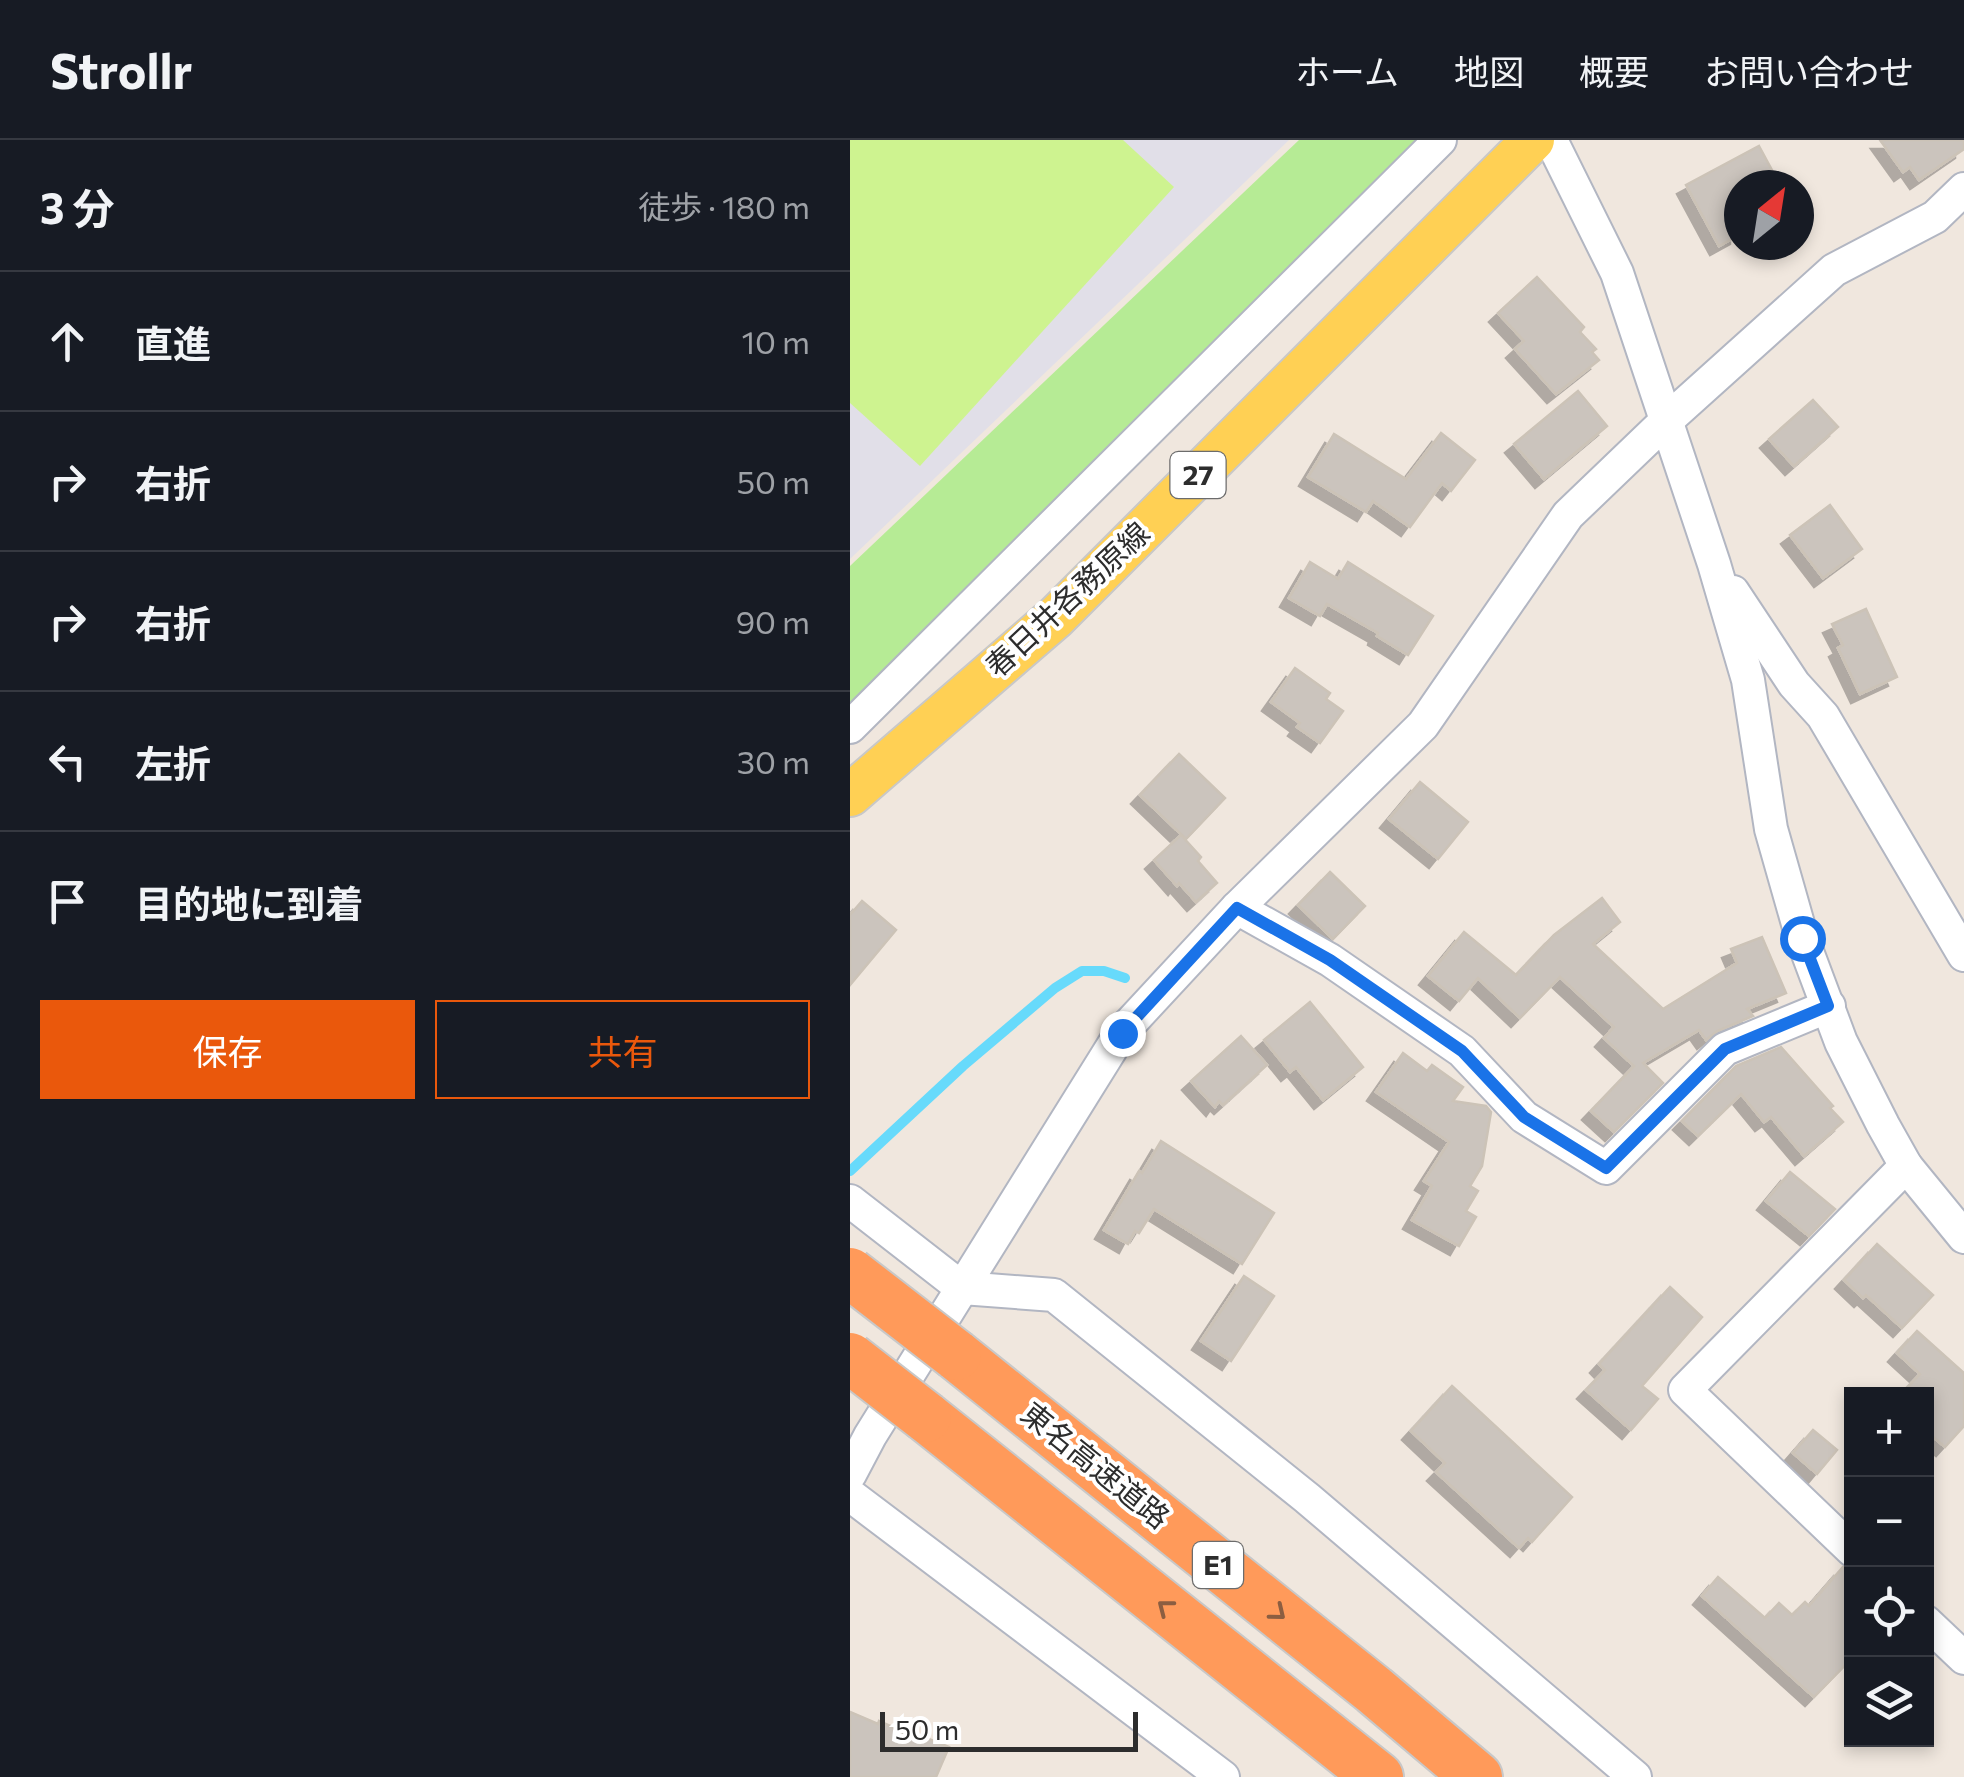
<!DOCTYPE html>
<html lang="ja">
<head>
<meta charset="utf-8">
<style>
  :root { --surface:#171b24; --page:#242831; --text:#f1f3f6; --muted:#9ea1a6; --line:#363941; --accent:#ea580c }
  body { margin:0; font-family:Commissioner,"Noto Sans JP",sans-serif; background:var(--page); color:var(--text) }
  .controls { position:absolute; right:30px; bottom:30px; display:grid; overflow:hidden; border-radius:0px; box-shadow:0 5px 15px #0003 }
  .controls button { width:90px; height:90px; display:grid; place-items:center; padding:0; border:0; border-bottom:2px solid var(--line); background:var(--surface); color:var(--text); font:50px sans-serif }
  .compass { position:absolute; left:874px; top:30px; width:90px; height:90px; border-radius:50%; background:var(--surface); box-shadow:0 5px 15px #0003; rotate:30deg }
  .scale { position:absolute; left:30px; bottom:25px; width:258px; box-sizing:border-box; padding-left:10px; border:5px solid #2d2d2d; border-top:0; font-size:28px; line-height:35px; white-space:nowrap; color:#2d2d2d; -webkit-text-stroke:8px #fff; paint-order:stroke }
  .stop { position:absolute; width:30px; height:30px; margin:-22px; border:8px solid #1a73e8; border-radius:50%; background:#fff }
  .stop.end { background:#1a73e8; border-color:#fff; box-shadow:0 2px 10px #0008 }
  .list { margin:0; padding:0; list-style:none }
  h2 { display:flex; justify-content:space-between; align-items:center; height:130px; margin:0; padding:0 40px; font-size:42px }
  h2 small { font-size:32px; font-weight:400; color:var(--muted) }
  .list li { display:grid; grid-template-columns:65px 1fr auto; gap:30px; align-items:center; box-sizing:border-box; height:140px; padding:0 40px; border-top:2px solid var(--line) }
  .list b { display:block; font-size:38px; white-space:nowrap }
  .list em { font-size:32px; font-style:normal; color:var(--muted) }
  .actions { display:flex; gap:20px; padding:30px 40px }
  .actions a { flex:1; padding:22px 0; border:2px solid var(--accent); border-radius:0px; text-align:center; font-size:35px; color:var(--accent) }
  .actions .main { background:var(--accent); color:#fff }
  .icon { flex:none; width:55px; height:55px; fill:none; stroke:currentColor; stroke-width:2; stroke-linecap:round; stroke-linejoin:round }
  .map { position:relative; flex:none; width:1114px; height:1637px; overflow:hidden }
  header { display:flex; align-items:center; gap:60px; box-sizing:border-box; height:140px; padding:0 50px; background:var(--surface); border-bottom:2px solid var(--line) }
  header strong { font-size:48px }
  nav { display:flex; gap:55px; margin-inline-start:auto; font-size:35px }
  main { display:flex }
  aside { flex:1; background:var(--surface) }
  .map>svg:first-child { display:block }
  .industrial { fill:#e1dfe8 }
  .green { fill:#b6eb95 }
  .pitch { fill:#cef390 }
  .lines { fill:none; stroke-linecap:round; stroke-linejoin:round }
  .stream { stroke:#67dafb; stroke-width:10 }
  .building { fill:#cbc4bd; stroke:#ccc3b7; stroke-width:2.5; filter:url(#shadow) }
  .minor-casing { stroke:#b2b6c2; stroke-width:36 }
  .major-casing { stroke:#c8c8c8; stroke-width:46 }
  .highway-casing { stroke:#c8c8c8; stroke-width:54 }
  .minor { stroke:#fff; stroke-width:32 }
  .major { stroke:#ffd054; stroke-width:42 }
  .highway { stroke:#ff9a5a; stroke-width:50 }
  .highway-bridge-casing { stroke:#c8c8c8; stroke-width:54; stroke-linecap:butt }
  .highway-bridge { stroke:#ff9a5a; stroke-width:50 }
  .oneway { stroke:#8c5e41 }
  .route { stroke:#1a73e8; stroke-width:12 }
  .labels { text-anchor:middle; stroke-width:8; stroke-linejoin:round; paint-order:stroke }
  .shield { fill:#fff; stroke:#6c6c6c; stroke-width:2.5 }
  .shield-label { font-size:28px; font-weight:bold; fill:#2d2d2d }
  .street-label { font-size:30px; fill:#2d2d2d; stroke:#fff }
</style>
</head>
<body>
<header>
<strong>Strollr</strong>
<nav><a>ホーム</a><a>地図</a><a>概要</a><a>お問い合わせ</a></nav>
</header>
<main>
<aside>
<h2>3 分<small>徒歩 · 180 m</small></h2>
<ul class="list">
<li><svg class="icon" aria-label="ahead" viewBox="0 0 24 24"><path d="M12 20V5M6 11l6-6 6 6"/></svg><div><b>直進</b></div><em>10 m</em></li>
<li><svg class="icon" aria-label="right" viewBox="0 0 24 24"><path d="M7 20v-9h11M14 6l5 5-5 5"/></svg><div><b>右折</b></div><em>50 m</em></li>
<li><svg class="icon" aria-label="right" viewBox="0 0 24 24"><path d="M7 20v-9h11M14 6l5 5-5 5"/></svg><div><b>右折</b></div><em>90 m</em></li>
<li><svg class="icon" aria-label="left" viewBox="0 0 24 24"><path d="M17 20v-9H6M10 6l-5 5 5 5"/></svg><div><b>左折</b></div><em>30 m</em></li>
<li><svg class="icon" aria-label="arrive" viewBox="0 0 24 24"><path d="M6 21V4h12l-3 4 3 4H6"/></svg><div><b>目的地に到着</b></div></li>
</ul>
<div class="actions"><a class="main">保存</a><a>共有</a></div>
</aside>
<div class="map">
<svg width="1114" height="1637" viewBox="0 0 1114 1637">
  <defs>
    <filter id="shadow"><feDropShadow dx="-9" dy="9" stdDeviation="0" flood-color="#0004"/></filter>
  </defs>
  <rect width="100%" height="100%" fill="#f0e7de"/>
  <!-- industrial -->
  <path class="industrial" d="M0,0H439L0,419Z"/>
  <!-- green -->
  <path class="green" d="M449,0H576L0,578V426Z"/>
  <!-- pitch -->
  <path class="pitch" d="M0,0H273L324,47L70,326L0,263Z"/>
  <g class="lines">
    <!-- stream -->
    <path class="stream" d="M0,1031L113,926L205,848L232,831H254L275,838"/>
  </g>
  <!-- building -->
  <g class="building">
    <path d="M1030,0H1114V9L1069,40L1060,27L1053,32Z"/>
    <path d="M909,6L930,45H889V95L869,106L836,45Z"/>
    <path d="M687,137L734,187L730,192L746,209L742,212L749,220L706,254L665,209L674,201L648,173Z"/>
    <path d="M728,251L757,286L694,339L664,304Z"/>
    <path d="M963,260L988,287L944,326L919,299Z"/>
    <path d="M591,293L625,320L601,351L592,343L560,387L523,361L516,372L458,337L484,294L556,339Z"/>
    <path d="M980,365L1012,409L973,438L940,395Z"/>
    <path d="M460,422L488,439L498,422L583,476L558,515L527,496L528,493L477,464L470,476L439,458Z"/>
    <path d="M1016,469L1047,537L1010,554L988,508L993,505L982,484Z"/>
    <path d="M445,528L480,553L476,559L493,571L470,603L447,587L450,583L421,562Z"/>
    <path d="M329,614L375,658L336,699L290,655Z"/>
    <path d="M570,642L618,682L588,719L539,679Z"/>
    <path d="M331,695L351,717L348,721L367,743L346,762L329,743L327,746L304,720Z"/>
    <path d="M480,732L515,766L483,799L448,765Z"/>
    <path d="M752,758L770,782L743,804L813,869L887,823L881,809L912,797L936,853L897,869L903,876L867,891L856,900L849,890L793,923L813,943L764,992L741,971L784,926L754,898L764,887L710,837L670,878L628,838L609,861L578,836L614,792L666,835L704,795Z"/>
    <path d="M12,761L46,790L0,845V775Z"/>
    <path d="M460,862L513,927L473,960L446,927L440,932L414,900Z"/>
    <path d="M391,896L417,925L373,965L369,961L365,967L341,941Z"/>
    <path d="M931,907L983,966L980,968L993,982L954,1016L921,977L914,982L891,954L848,996L832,981L886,926Z"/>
    <path d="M553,913L577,931L582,925L613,947L603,961L636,966L641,972L632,1026L620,1046L628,1051L616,1071L626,1077L609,1106L562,1080L582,1046L574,1041L599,1002L526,952Z"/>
    <path d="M311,1001L424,1073L392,1124L304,1069L289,1093L285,1091L278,1104L254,1090L289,1031L292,1033Z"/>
    <path d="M940,1032L985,1069L959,1096L916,1061Z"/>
    <path d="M1027,1104L1083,1155L1052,1188L1016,1155L1013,1158L994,1140Z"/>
    <path d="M394,1136L424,1156L381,1221L351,1201Z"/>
    <path d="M820,1147L852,1177L792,1246L808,1259L781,1290L736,1250L755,1230L749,1224Z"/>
    <path d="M1067,1191L1114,1233V1286L1095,1307L1076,1291V1254H1051L1070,1234L1047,1213Z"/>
    <path d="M602,1246L722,1357L682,1402L678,1398L669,1408L586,1332L595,1323L561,1291Z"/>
    <path d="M963,1290L987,1310L967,1334L943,1313Z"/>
    <path d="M993,1427L1002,1429V1518L964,1557L852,1456L868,1437L915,1478L929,1463L942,1475L955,1462L959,1466Z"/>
    <path d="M0,1572L28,1584L29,1581L72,1600L74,1597L99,1607L86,1637H0Z"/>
  </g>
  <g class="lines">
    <!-- minor casing -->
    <g class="minor-casing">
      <g id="minor">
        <path d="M701,0L767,133L864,424L898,540L921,689L952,798L991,902L1033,985L1056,1026L1114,1097"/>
        <path d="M883,452L944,544L973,576L1114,815"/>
        <path d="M0,587L590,0"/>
        <path d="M387,768L480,820L612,911L674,977L756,1028L875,909L979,866"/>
        <path d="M0,1061L112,1148L204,1155L457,1358L785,1637"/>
        <path d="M0,1334L20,1296L271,893L387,768L573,585L718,375L816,281L984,130L1085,77L1114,49"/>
        <path d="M0,1355L373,1637"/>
        <path d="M1002,1410L835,1250L1056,1026"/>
        <path d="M1076,1482L1114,1518"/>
      </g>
    </g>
    <!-- major casing -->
    <g class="major-casing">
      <path id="major" d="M0,655L206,477L683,0"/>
    </g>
    <!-- highway casing -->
    <g class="highway-casing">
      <g id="highway">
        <path d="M106,1215L524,1550L627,1637"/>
        <path d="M76,1277L528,1637"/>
      </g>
    </g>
    <!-- minor -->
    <use href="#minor" class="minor"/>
    <!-- major -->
    <use href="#major" class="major"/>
    <!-- highway -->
    <use href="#highway" class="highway"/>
    <!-- highway-bridge casing -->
    <g class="highway-bridge-casing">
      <g id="highway-bridge">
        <path d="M0,1133L106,1215"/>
        <path d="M0,1218L76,1277"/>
      </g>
    </g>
    <!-- highway-bridge -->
    <use href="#highway-bridge" class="highway-bridge"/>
  </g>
  <!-- one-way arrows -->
  <defs><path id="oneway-chevron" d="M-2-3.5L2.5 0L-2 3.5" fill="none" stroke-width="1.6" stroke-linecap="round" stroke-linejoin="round" transform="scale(2.5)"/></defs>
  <g class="oneway">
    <use href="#oneway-chevron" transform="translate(315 1467) rotate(-142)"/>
    <use href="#oneway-chevron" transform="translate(428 1473) rotate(39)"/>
  </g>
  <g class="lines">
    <!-- route -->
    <path class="route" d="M272,893L387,768L480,820L612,911L674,977L756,1028L875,909L978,866L952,798"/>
  </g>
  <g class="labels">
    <!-- shield labels -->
    <g class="shield">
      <rect x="320.5" y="312" width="55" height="46" rx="8"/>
      <rect x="343" y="1402" width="50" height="46" rx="8"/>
    </g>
    <g class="shield-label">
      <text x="348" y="345">27</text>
      <text x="368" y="1435">E1</text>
    </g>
    <!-- street labels -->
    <g class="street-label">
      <text transform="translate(218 460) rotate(-43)" y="10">春日井各務原線</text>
      <text transform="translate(245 1326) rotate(39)" y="10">東名高速道路</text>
    </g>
  </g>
</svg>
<div class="controls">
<button>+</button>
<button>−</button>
<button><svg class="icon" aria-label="locate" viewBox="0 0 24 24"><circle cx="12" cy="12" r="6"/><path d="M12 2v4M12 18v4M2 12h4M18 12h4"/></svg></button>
<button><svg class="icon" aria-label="layers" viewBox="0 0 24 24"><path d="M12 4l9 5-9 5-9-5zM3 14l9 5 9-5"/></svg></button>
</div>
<svg class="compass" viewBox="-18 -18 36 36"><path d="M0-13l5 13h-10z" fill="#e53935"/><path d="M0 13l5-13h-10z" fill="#9ea1a6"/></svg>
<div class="scale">50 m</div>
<div class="stop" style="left:952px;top:798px"></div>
<div class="stop end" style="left:272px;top:893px"></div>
</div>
</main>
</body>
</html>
